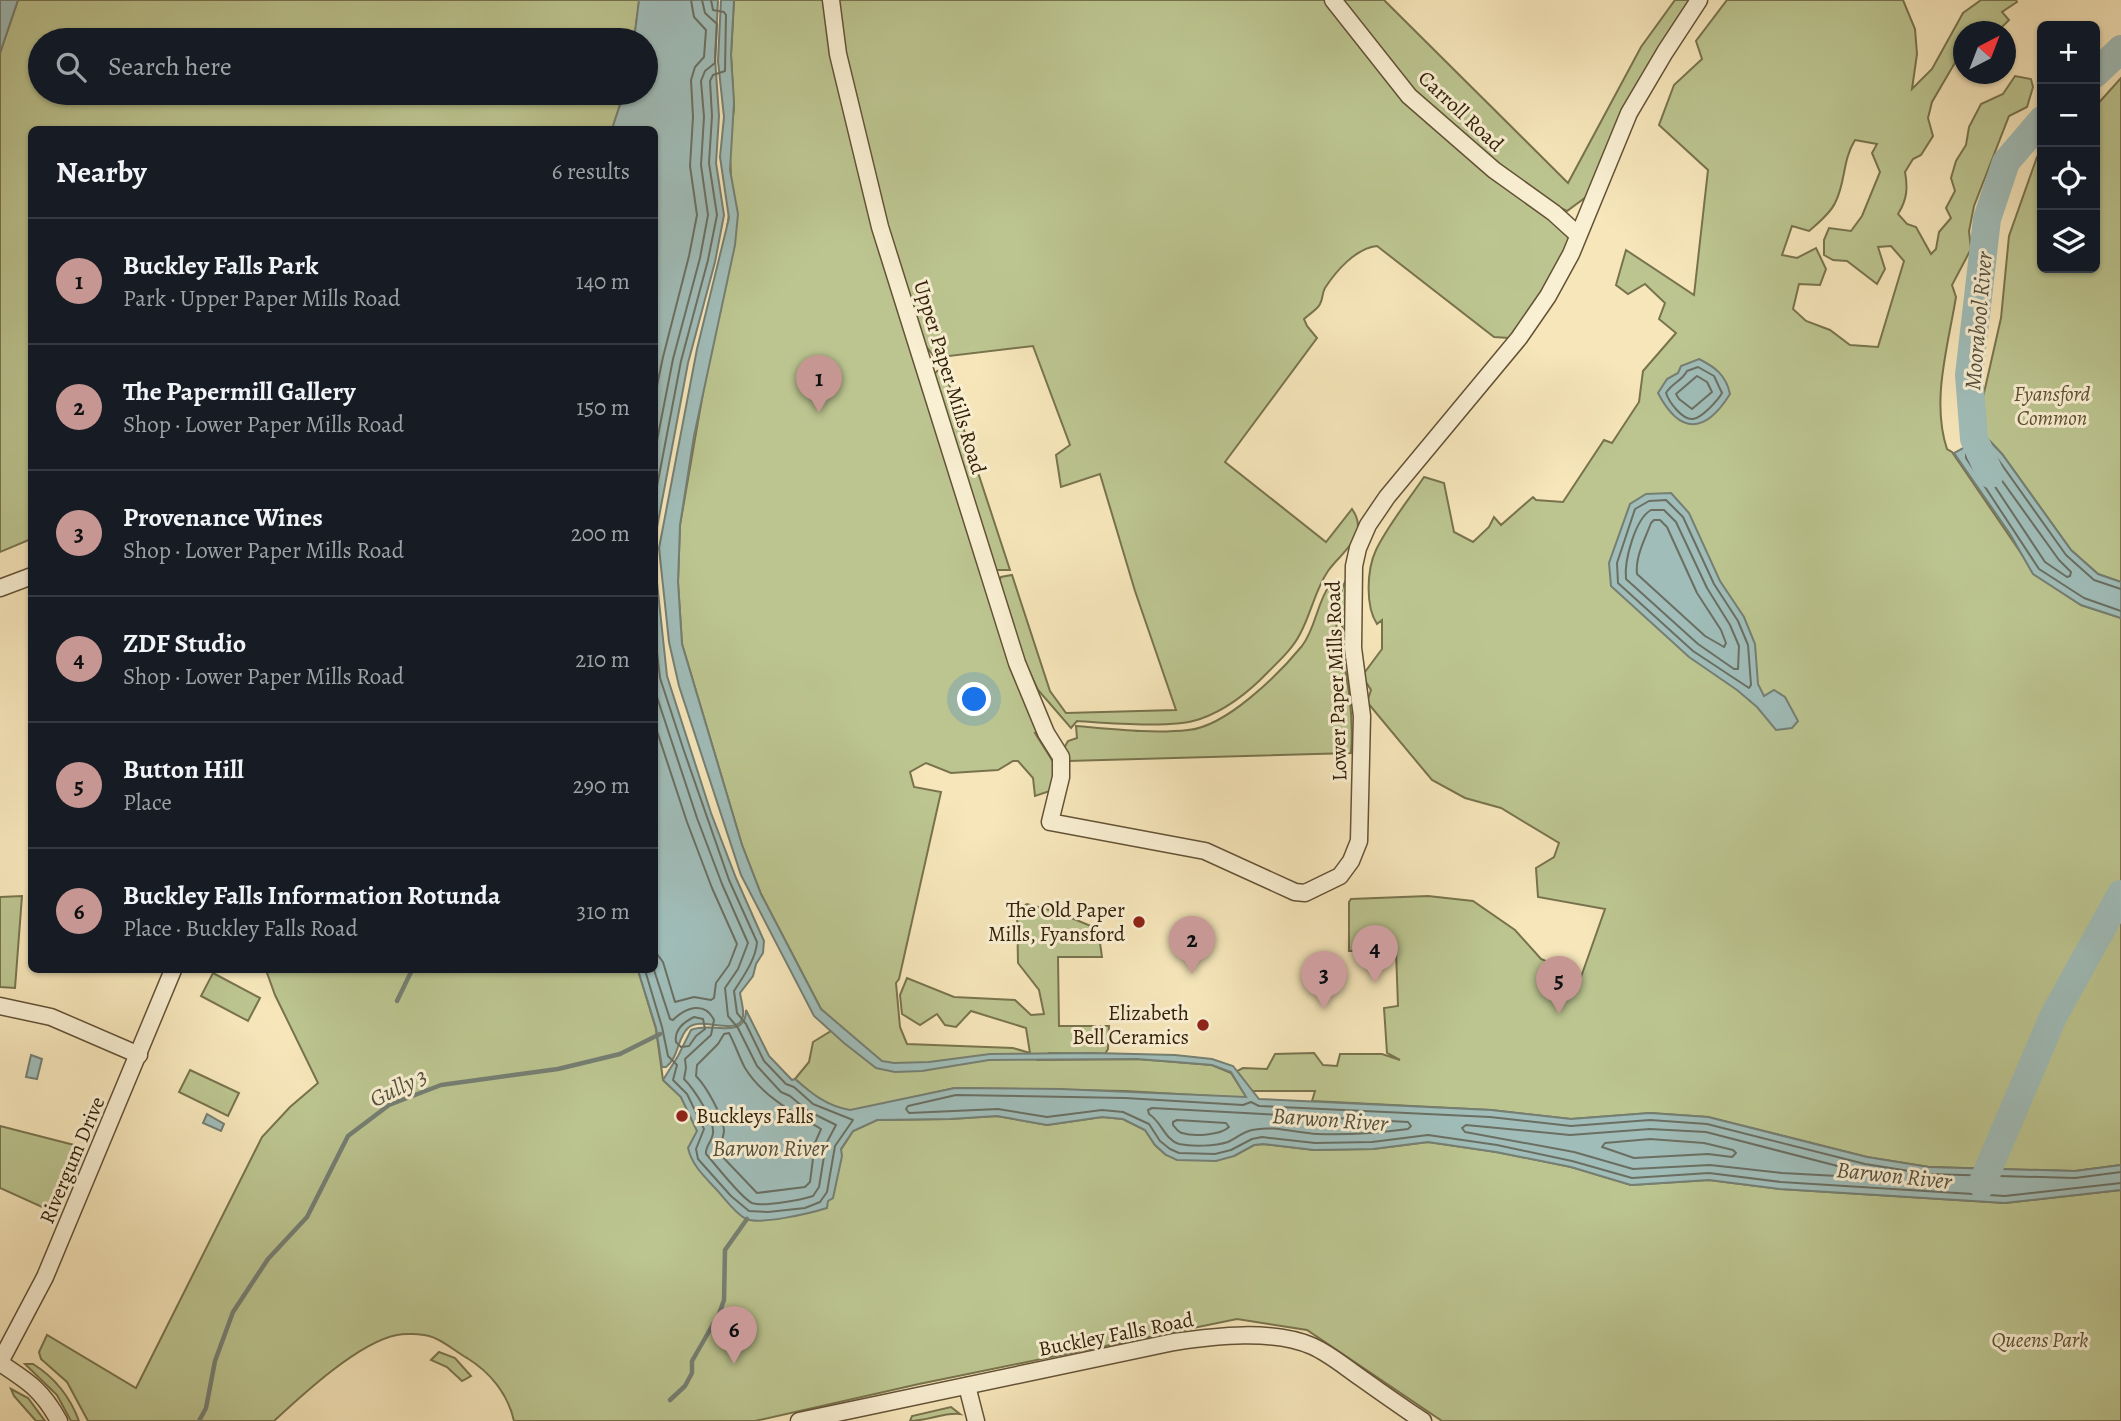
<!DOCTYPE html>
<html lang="en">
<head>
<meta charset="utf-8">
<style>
  :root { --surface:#171b24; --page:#20242c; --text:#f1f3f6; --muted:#9ea1a6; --line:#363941; --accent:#c59692 }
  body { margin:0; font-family:Alegreya,serif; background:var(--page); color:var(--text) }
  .controls { position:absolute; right:21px; top:21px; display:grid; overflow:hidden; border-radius:10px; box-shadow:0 2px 5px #0004 }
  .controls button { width:63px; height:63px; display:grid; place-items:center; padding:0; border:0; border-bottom:2px solid var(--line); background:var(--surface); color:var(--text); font:35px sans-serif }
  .compass { position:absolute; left:1953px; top:21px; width:63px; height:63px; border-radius:50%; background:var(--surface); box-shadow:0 2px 5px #0004; rotate:42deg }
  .you { position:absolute; left:975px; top:700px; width:24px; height:24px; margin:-18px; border:5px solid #fff; border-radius:50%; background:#1a73e8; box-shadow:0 0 0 10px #1a73e833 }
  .badge { display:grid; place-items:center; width:46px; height:46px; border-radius:50%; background:var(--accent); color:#111; font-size:23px; font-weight:700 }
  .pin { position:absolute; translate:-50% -58px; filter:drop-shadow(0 2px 4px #0008) }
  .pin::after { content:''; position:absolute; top:37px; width:24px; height:21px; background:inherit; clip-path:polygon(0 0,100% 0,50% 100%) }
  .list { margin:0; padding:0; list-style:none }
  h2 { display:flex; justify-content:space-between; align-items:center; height:91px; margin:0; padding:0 28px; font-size:30px }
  h2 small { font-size:23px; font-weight:400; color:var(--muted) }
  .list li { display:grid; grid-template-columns:46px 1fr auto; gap:21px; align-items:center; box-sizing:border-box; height:126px; padding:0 28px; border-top:2px solid var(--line) }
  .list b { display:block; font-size:26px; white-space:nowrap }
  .list p { margin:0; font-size:23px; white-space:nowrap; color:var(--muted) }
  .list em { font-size:23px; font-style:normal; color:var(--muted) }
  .icon { flex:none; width:38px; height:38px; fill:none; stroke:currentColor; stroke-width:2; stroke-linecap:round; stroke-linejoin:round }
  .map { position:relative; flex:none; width:2121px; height:1421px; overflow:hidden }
  .search { position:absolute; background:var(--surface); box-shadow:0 2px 5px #0004; left:28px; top:28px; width:630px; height:77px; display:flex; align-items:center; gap:18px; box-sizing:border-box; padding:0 24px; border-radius:38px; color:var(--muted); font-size:26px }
  .panel { position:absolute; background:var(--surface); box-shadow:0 2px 5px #0004; left:28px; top:126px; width:630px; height:847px; border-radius:10px }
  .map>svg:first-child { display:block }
  .green { fill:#bcc590; stroke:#78734d; stroke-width:2; fill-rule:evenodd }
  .water { fill:#a0bdb9; stroke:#757f73; stroke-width:2 }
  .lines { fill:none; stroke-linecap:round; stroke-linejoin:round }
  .shore { stroke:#6a6f62; stroke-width:2 }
  .stream { stroke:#757f73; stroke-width:4.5 }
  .river { stroke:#a0bdb9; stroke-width:28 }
  .minor-casing { stroke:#645236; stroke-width:19 }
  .minor { stroke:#f9efd2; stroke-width:16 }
  .poi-dot { fill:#8f2418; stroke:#f9efd2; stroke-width:2.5 }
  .labels { text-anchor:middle; stroke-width:6; stroke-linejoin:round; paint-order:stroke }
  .street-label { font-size:21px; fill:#34210a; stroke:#f9efd2 }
  .park-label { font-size:21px; font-style:italic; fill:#5d5232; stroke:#f9efd2 }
  .poi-label { font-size:21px; fill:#34210a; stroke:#f9efd2; text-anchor:end }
  .water-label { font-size:23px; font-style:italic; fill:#54503f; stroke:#f9efd2 }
</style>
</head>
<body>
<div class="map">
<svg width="2121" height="1421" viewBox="0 0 2121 1421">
  <rect width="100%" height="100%" fill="#f6e6ba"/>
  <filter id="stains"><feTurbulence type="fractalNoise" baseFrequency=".00286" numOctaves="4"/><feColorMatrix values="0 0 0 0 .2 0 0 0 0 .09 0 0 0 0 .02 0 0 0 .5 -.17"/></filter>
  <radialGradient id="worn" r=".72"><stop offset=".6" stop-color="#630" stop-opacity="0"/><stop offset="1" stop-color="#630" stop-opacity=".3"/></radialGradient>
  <!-- green -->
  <g class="green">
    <path d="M18,0H639V3L634,40H40V93H624L612,129L32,130L31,539L0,552V53Z"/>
    <path d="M734,0H830L861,150L1041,732L1035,733L1057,768L1050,791L1035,796L1033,778L1018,761H1013L998,770L951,773L926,763L910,772L914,787L941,792L899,979L896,983L900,1027L907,1044L1013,1048L1030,1053L1026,1028L971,1011L956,1027L945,1025L937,1014L920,1025L902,1014L900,995L907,978L954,997L1015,1000L1031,1015L1044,1014L1039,990L1018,963L1017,909L1027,904L1057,912L1098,929L1102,957H1058L1059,1026H1109L1108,1049L1105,1054L1049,1053L1039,1060L1137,1059L1212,1065L1231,1073L1247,1098L1125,1091L955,1088L845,1112L817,1098L795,1079L809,1062L813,1042L839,1026L821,1009L761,894L742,845L682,644L678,582L680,525L708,364L732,193L729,139L734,109L731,55Z"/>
    <path d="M835,0H1384L1568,183L1641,47L1675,0H1698L1590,194L1567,211C1525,193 1478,145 1442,115L1575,230C1557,269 1535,304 1509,338L1494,337L1377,246C1356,248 1336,271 1325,288C1322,293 1323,299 1320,304C1317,310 1309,314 1304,319L1307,326L1317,338L1225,462L1326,542L1352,509C1371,536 1340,553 1328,571C1315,590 1311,614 1300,634C1293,648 1280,660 1269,671C1250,691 1226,710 1200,719C1172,729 1108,723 1077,721L1071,728L1038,690L1027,667L998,583L1001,577L1012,575L1050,691L1066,713L1176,710L1135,591L1100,474L1061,487L1056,455L1070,445L1033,346L940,357L941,362L937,360L923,343L883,217L859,124Z"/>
    <path d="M1727,0H1903L1915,29L1917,54L1912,89L1932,69L1963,13L1981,0H2016L2017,2L2002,12L2009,20L2001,28L1964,32L1963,49L1932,102L1928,118L1933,136L1921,155L1913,159L1905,172C1908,188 1907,200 1898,214L1907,224L1916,227L1931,254L1936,249L1939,232L1951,218L1946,208L1955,191L1951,178L1956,161L1966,145L1969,127L1981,104L2003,94L2015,76L2031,79L2033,87L2027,107L2009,116L1974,206L1969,231L1971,249L1952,285L1956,297C1948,346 1931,401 1947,449L1952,452L2036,575L2081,605L2121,618V1165L2075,1171L1929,1167L1867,1157L1708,1117L1650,1113L1571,1119L1491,1110L1312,1101L1315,1091H1252L1237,1071L1243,1068L1267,1069L1275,1054L1314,1053L1323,1065L1337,1066L1340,1054H1382L1400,1060L1387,1053L1384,1008L1398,1006L1396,951H1349V902L1351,899L1428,896L1473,901L1515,930L1541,959L1581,977L1605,909L1538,897L1536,868L1554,857L1559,843L1501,808L1465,798L1432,780L1367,702L1371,690L1362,676L1382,649V620L1377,624C1365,606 1367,569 1376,550C1388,525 1408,501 1424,477L1444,483L1454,532L1473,542L1489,527L1494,517L1501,525L1533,497L1536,500L1563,502L1604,440L1612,443L1639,402L1643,371L1676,333L1659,319L1665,303L1645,284L1628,294L1616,285L1626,250L1694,295L1708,170L1659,125L1674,85L1702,59L1696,41ZM1855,140L1877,144L1872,153L1880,172L1862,216L1851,231L1829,228L1824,240V255L1833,260L1847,261L1877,284L1885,269L1878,247L1891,246L1904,261L1878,347L1850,345L1830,330L1806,321L1793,309L1799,284L1820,285L1826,269L1816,248L1797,258L1782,255L1792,226L1809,231C1818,223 1830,214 1835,203C1846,182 1842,161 1855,140Z"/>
    <path d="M2121,78V582L2098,574L2071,550L2002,454L1985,436L1981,406L2001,318L2009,236L2037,157L2042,153V268H2095V107Z"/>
    <path d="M944,369L1010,570H997L993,567L934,375L937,371Z"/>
    <path d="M1346,580V641C1340,623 1336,596 1346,580Z"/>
    <path d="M1331,583C1334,603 1335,624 1340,644C1348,680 1354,715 1351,753L1068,761L1064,748L1068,741L1077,738L1076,726C1112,729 1153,734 1188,730C1226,727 1279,674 1302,646C1316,628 1317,601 1331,583Z"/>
    <path d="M22,896L15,988L0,987V897Z"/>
    <path d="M266,970H638L656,1029L663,1080L681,1097L697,1130L830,1184L840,1151L853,1131L877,1120L950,1119L997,1116L1047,1125L1102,1117L1123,1119L1145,1130L1155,1145L1166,1155L1234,1156L1254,1145L1263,1144L1314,1150L1373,1149L1428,1142L1496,1152L1571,1167L1631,1185L1709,1180L1780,1189L2005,1203L2121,1190V1421H1442L1307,1330L1237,1319L919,1384L755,1421H514C508,1394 490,1372 467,1358C456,1352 442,1339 429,1336C421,1334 405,1333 397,1335C359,1342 302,1395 274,1421H88L67,1382L41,1359L39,1352L47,1335L136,1388L262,1137L290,1107L318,1083L275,995Z"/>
    <path d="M213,973L260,998L248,1021L201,996Z"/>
    <path d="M190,1070L239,1093L228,1116L179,1092Z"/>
    <path d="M0,1126L78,1146L53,1212L0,1188Z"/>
    <path d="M439,1352L455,1358L471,1376L462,1381L447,1367L431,1360Z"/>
    <path d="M25,1364H33C54,1377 70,1397 79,1421H71L57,1395Z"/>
    <path d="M11,1389L28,1398L45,1421H36L14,1396Z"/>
    <path d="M951,1407L960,1414C945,1412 927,1421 910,1421L912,1416Z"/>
  </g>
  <!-- water -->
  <g class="water">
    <path d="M0,0H18L0,53Z"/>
    <path d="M639,0H718L715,58L719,116L716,163L724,215L715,262L688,363L655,538L654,130L612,129L624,93H646V40H634Z"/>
    <path d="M721,0H734L731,55L734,102L730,170L738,214L735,245L694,436L680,525L678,582L682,644L742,845L761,894L821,1009L882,1061L894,1063L929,1062L990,1054L1093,1053L1175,1055L1212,1059L1233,1066L1259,1099L1491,1110L1571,1119L1650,1113L1708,1117L1867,1157L1929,1167L2075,1171L2121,1165V1190L2005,1203L1780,1189L1709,1180L1631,1185L1571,1167L1496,1152L1428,1142L1373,1149L1314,1150L1263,1144L1254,1145L1234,1156L1216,1161L1177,1160L1166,1155L1155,1145L1145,1130L1123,1119L1102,1117L1047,1125L997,1116L950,1119L877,1120L853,1131L841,1149L842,1156L833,1198L828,1201L827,1208C811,1213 761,1225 746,1219C734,1213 724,1197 715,1188C703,1175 692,1165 688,1148L697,1131L681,1097L663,1080L678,1056L691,1030C710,1021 746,1041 746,1010L769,1056L792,1080L795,1079C812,1094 827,1106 850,1110L955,1088L1061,1089L1246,1097L1231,1072L1212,1065L1176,1062L1137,1059L989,1060L922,1071L895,1072L876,1068L844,1043L814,1016L741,875L679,686L669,642L659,548L697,349L729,218L720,157L724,117L718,61Z"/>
    <path d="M1699,359C1715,367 1726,375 1730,394C1705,434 1680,435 1658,393L1667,379L1678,373L1681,366Z"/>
    <path d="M1985,436L2002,454L2071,550L2098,574L2121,582V618L2081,605L2033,574L2010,534L1954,453Z"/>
    <path d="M1671,493L1689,513L1720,581L1744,617L1755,644L1758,684L1764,696L1774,690L1785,697L1798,721L1792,728L1776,730L1757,707L1737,690L1689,657L1611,586L1609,563L1630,504L1646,494Z"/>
    <path d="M655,564L667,676L711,813L736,878L764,941L763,953L756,964L753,976L740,993C741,1000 744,1009 743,1016C740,1038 701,1015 688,1028C677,1038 679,1057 666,1067H662L656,1028L638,970H654Z"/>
    <path d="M31,1055L42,1059L37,1079L26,1077Z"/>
    <path d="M207,1114L224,1124L221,1131L203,1123Z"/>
  </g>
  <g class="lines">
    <!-- shore -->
    <g class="shore">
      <path d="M1698,367L1714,376L1722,393C1718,400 1702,418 1693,419C1682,420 1669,402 1666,393C1672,383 1682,381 1687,371Z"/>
      <path d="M1697,376L1707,382L1712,392L1692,409L1679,399L1676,394Z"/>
      <path d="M654,400L663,357L689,256L697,215L690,166L693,117L691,80L695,67L704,57L706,30L694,17L691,0"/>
      <path d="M654,456L673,359L700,258L708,215L701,165L704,117L701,81L705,71L715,63L717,24L705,13L702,0"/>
      <path d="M1981,459H1985L1990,464L2059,560L2071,572L2070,576L2067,577L2045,562L1980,464Z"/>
      <path d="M1666,500L1683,517L1714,584L1738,621L1748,645L1751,685L1749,688L1693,651L1618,583L1617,563L1635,509L1649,501Z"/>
      <path d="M654,502L681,361L708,260L717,215L709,163L712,116L710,81L713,75L725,71L726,15L724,12L713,10L711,0"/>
      <path d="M1651,510H1664L1676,522L1707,588L1730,625L1739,646L1738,669H1734L1698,644L1626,579C1624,561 1635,519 1651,510Z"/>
      <path d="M1654,520H1660L1667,527L1697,593L1721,630L1726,643L1724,647L1705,636L1637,574C1635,557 1645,539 1651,523Z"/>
      <path d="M2121,589L2094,580L2066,555L1997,458C1983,444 1984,443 1966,454V458L2039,569L2084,598L2121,611"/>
      <path d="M654,722L687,822L712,888L737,944L729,965L716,983L714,998L711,1000L694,997L675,1002L663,962L654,950"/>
      <path d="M645,970L662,1027L668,1056L677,1065L673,1080L687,1094L704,1129L696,1149L698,1159L731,1196L749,1211L768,1212L805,1208L820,1202L827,1192L835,1146L853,1120L813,1104L794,1087L786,1084L764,1061L746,1024L737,1013L734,991C743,977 756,959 757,942L729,880L684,751L660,678L654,626"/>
      <path d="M654,970L670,1019L673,1020C686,1007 705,1001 714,1020L711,1035L685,1059L686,1068L684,1079C693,1088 715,1120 713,1133C712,1142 705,1146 706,1154C716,1165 741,1198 752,1203C763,1207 801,1200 813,1196L819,1187L826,1144L836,1125L808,1111L790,1096L781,1092L757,1066L738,1028L728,1016L725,988L738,969L748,943L722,884L697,818L654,688"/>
      <path d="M694,1017L703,1019L705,1029L696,1036L689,1046L681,1047L676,1042C674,1030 684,1022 694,1017Z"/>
      <path d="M729,1033C735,1044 739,1057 745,1068C762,1096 794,1113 821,1129L815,1143L810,1182L805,1187L757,1193L718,1152C719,1145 724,1138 724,1130C723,1116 706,1086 696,1076L697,1065L718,1044L724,1034Z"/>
      <path d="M1152,1108L1408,1122L1411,1126L1408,1129C1378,1133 1347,1135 1317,1134C1296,1133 1273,1125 1252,1130C1243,1132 1236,1138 1228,1142C1215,1146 1193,1147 1179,1144C1165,1140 1161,1121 1149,1114L1148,1110Z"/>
      <path d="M1177,1120L1226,1123L1229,1127C1221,1135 1194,1137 1182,1133C1178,1132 1176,1128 1173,1125V1122Z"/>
      <path d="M1466,1125L1570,1135L1650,1129L1706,1132L1857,1171L1859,1175L1856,1177L1782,1173L1710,1165L1633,1169L1574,1152L1465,1132L1462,1128Z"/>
      <path d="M1650,1139L1704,1143L1733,1150L1736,1153L1732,1157L1708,1154L1634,1158L1602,1147L1605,1143Z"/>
      <path d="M2121,1172L2075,1178L1928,1174L1865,1164L1707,1124L1650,1120L1571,1126L1490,1117L1259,1106L1251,1102L1243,1105L1125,1098L956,1095L908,1106L906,1109L909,1113L998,1109L1047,1117L1102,1110L1123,1112L1149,1124L1160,1141L1170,1149L1179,1153L1215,1154L1231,1150L1252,1139L1262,1137L1315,1143L1372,1142L1428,1135L1497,1145L1572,1161L1632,1178L1709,1173L1781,1182L2005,1196L2121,1183"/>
    </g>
    <!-- stream -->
    <g class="stream">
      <path d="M397,1001L412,970"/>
      <path d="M670,1400L685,1386L692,1373V1361L719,1314L724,1300L725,1250L747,1219"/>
      <path d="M199,1421L206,1408L215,1361L233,1312L268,1259L307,1217L348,1136L389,1105L441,1085L558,1069L620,1054L660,1034"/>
    </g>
    <!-- river -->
    <g class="river">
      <path d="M2095,74L2121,49"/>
      <path d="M1990,474L1974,439L1969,375L1987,219L2006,162L2042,120"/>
      <path d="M1982,1184L2053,1017L2121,894"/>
    </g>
    <!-- minor casing -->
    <g class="minor-casing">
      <g id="minor">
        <path d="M831,0L838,54L880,227L1017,663L1046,733L1061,757V777L1050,822L1205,851L1295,892L1305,893L1340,876L1351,861L1359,841L1362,716L1353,648L1354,566L1358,548L1368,525L1387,497L1519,338L1548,296L1571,254L1629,113L1665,52L1699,0"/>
        <path d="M1333,0L1409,96L1494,170L1554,213L1577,234"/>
        <path d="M0,588L32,576"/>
        <path d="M0,1006L51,1017L139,1055"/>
        <path d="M0,1362L45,1277L173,970"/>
        <path d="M0,1363C29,1382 42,1390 59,1421"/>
        <path d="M967,1386L976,1421"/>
        <path d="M799,1421L1174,1342C1215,1336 1272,1329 1312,1346C1330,1354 1345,1367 1361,1378C1382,1393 1402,1407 1423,1421"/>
      </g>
    </g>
    <!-- minor -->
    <use href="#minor" class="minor"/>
  </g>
  <!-- markers -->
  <g class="poi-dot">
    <circle cx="1139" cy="922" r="7"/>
    <circle cx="1203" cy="1025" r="7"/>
    <circle cx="682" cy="1116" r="7"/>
  </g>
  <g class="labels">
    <!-- street labels -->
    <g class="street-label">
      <text transform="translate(1461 111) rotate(43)" y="7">Carroll Road</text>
      <text transform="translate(950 377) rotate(73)" y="7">Upper Paper Mills Road</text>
      <text transform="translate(1336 681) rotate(-92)" y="7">Lower Paper Mills Road</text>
      <text transform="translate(72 1160) rotate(-67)" y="7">Rivergum Drive</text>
      <text transform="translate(1116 1334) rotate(-11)" y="7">Buckley Falls Road</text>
    </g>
    <!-- park labels -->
    <g class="park-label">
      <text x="2052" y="401">Fyansford<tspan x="2052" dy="24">Common</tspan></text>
      <text x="2040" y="1347">Queens Park</text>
    </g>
    <!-- poi labels -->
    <g class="poi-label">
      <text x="1125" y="917">The Old Paper<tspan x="1125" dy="24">Mills, Fyansford</tspan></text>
      <text x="1189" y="1020">Elizabeth<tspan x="1189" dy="24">Bell Ceramics</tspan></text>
      <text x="696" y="1123" text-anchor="start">Buckleys Falls</text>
    </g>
    <!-- water labels -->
    <g class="water-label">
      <text transform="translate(1978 321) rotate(-85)" y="8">Moorabool River</text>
      <text transform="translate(398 1087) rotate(-26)" y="8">Gully 3</text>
      <text transform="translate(1330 1119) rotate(4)" y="8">Barwon River</text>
      <text x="770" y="1156">Barwon River</text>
      <text transform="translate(1894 1175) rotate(6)" y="8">Barwon River</text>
    </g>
  </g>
  <rect width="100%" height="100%" filter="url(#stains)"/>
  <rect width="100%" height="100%" fill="url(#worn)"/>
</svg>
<div class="controls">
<button>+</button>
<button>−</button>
<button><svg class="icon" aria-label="locate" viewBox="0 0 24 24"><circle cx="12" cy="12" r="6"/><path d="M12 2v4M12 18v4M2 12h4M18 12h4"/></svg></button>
<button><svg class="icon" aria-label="layers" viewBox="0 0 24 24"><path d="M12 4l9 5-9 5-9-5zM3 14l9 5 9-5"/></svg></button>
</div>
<svg class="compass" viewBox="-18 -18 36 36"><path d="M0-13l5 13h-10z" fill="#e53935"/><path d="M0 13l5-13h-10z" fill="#9ea1a6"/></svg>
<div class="you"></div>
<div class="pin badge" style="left:819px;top:413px">1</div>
<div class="pin badge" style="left:1192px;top:974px">2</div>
<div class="pin badge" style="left:1324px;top:1009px">3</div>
<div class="pin badge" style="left:1375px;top:983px">4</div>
<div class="pin badge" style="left:1559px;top:1014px">5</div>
<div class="pin badge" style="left:734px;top:1364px">6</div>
<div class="search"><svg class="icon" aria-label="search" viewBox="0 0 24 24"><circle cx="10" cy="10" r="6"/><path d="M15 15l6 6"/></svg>Search here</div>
<section class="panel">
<h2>Nearby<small>6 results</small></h2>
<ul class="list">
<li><span class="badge">1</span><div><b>Buckley Falls Park</b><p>Park · Upper Paper Mills Road</p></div><em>140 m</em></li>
<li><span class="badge">2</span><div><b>The Papermill Gallery</b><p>Shop · Lower Paper Mills Road</p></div><em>150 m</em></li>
<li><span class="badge">3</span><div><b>Provenance Wines</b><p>Shop · Lower Paper Mills Road</p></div><em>200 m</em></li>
<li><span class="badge">4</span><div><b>ZDF Studio</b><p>Shop · Lower Paper Mills Road</p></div><em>210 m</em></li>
<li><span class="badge">5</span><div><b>Button Hill</b><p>Place</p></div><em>290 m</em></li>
<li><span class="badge">6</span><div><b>Buckley Falls Information Rotunda</b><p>Place · Buckley Falls Road</p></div><em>310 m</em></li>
</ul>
</section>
</div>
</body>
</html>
